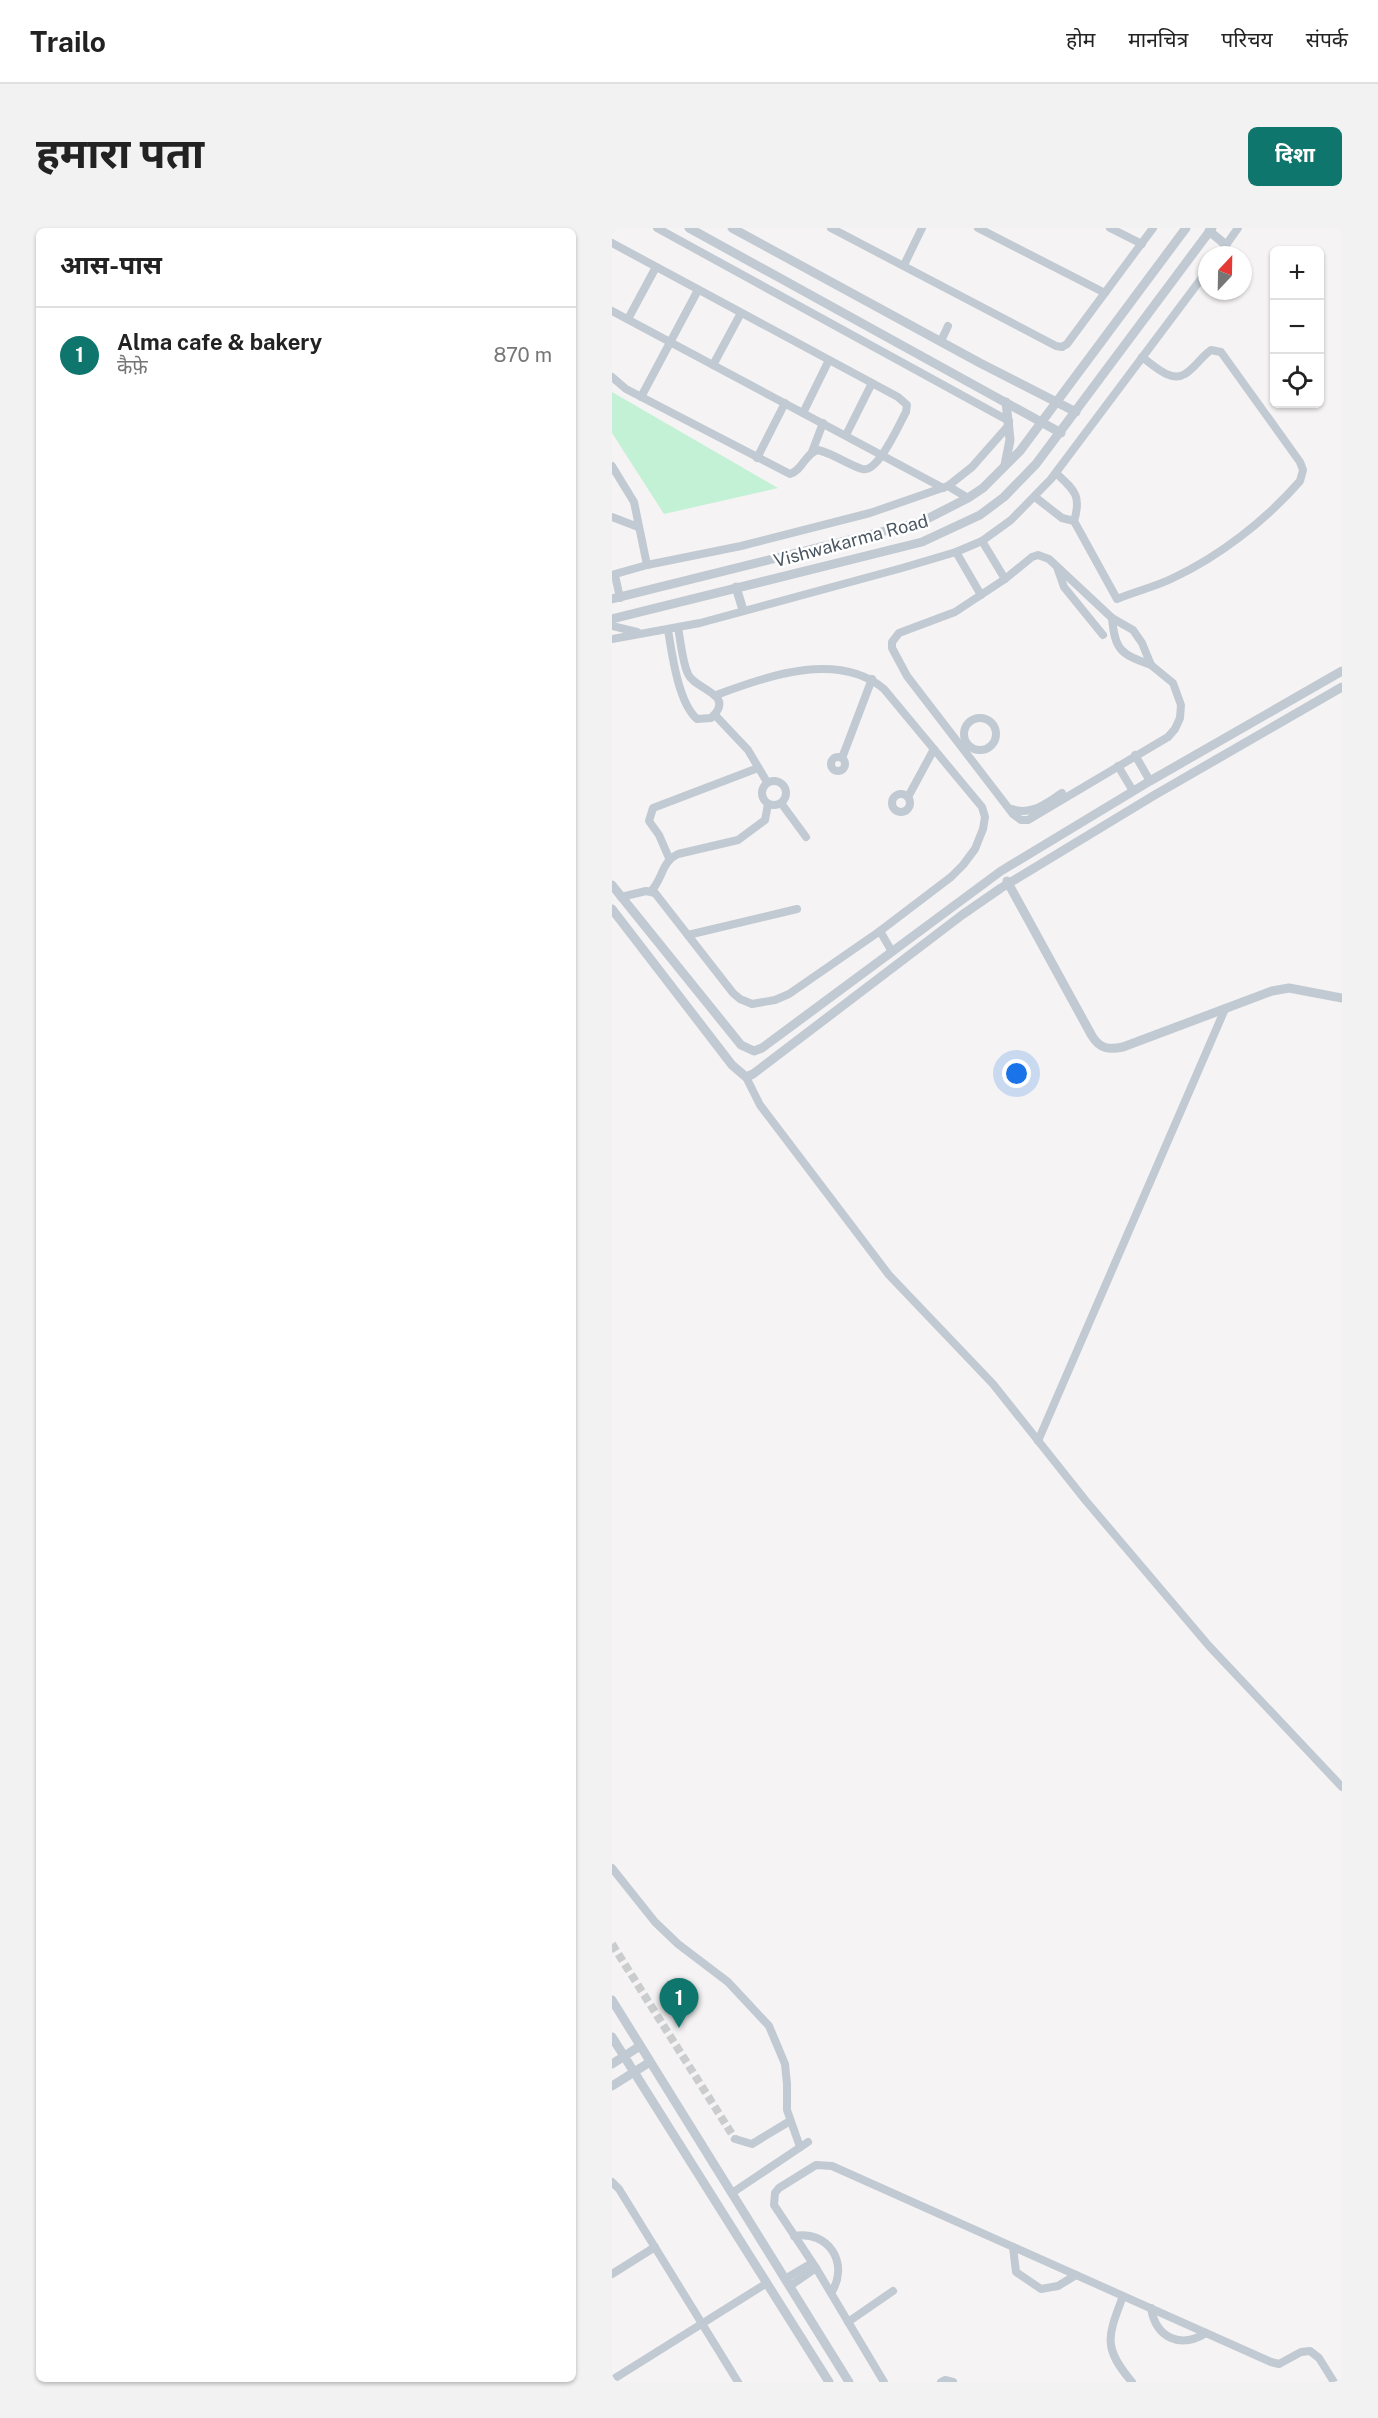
<!DOCTYPE html>
<html lang="hi">
<head>
<meta charset="utf-8">
<style>
  :root { --surface:#fff; --page:#f2f2f2; --text:#222; --muted:#767676; --line:#e0e0e0; --accent:#0f766e }
  body { margin:0; font-family:"Public Sans","Noto Sans Devanagari",sans-serif; background:var(--page); color:var(--text) }
  .controls { position:absolute; right:18px; top:18px; display:grid; overflow:hidden; border-radius:9px; box-shadow:0 2px 4px #0004 }
  .controls button { width:54px; height:54px; display:grid; place-items:center; padding:0; border:0; border-bottom:2px solid var(--line); background:var(--surface); color:var(--text); font:30px sans-serif }
  .compass { position:absolute; left:586px; top:18px; width:54px; height:54px; border-radius:50%; background:var(--surface); box-shadow:0 2px 4px #0004; rotate:22deg }
  .you { position:absolute; left:405px; top:846px; width:21px; height:21px; margin:-15px; border:4px solid #fff; border-radius:50%; background:#1a73e8; box-shadow:0 0 0 9px #1a73e833 }
  .badge { display:grid; place-items:center; width:39px; height:39px; border-radius:50%; background:var(--accent); color:#fff; font-size:20px; font-weight:700 }
  .pin { position:absolute; translate:-50% -50px; filter:drop-shadow(0 2px 3px #0008) }
  .pin::after { content:''; position:absolute; top:32px; width:21px; height:18px; background:inherit; clip-path:polygon(0 0,100% 0,50% 100%) }
  .list { margin:0; padding:0; list-style:none }
  h2 { display:flex; justify-content:space-between; align-items:center; height:78px; margin:0; padding:0 24px; font-size:26px }
  h2 small { font-size:20px; font-weight:400; color:var(--muted) }
  .list li { display:grid; grid-template-columns:39px 1fr auto; gap:18px; align-items:center; box-sizing:border-box; height:96px; padding:0 24px; border-top:2px solid var(--line) }
  .list b { display:block; font-size:22px; white-space:nowrap }
  .list p { margin:0; font-size:20px; white-space:nowrap; color:var(--muted) }
  .list em { font-size:20px; font-style:normal; color:var(--muted) }
  .icon { flex:none; width:33px; height:33px; fill:none; stroke:currentColor; stroke-width:2; stroke-linecap:round; stroke-linejoin:round }
  .map { position:relative; flex:none; width:730px; height:2154px; overflow:hidden; border-radius:9px }
  header { display:flex; align-items:center; gap:36px; box-sizing:border-box; height:84px; padding:0 30px; background:var(--surface); border-bottom:2px solid var(--line) }
  header strong { font-size:28px }
  nav { display:flex; gap:33px; margin-inline-start:auto; font-size:21px }
  .intro { display:flex; align-items:center; justify-content:space-between; box-sizing:border-box; height:144px; padding:0 36px }
  h1 { margin:0; font-size:42px }
  .button { padding:15px 27px; border-radius:9px; background:var(--accent); color:#fff; font-size:21px; font-weight:700 }
  main { display:flex; gap:36px; padding:0 36px }
  aside { flex:1; background:var(--surface); border-radius:9px; box-shadow:0 2px 4px #0004 }
  .map>svg:first-child { display:block }
  .green { fill:#c3f1d5 }
  .lines { fill:none; stroke-linecap:round; stroke-linejoin:round }
  .minor-tunnel { stroke:#caccce; stroke-width:8; stroke-dasharray:8 4; stroke-linecap:butt }
  .minor { stroke:#c1cad2; stroke-width:8 }
  .tertiary { stroke:#c1cad2; stroke-width:9 }
  .labels { text-anchor:middle; stroke-width:5; stroke-linejoin:round; paint-order:stroke }
  .street-label { font-size:18px; fill:#4a5661; stroke:#fff }
</style>
</head>
<body>
<header>
<strong>Trailo</strong>
<nav><a>होम</a><a>मानचित्र</a><a>परिचय</a><a>संपर्क</a></nav>
</header>
<div class="intro"><h1>हमारा पता</h1><a class="button">दिशा</a></div>
<main>
<aside>
<h2>आस-पास<small></small></h2>
<ul class="list">
<li><span class="badge">1</span><div><b>Alma cafe &amp; bakery</b><p>कैफ़े</p></div><em>870 m</em></li>
</ul>
</aside>
<div class="map">
<svg width="730" height="2154" viewBox="0 0 730 2154">
  <rect width="100%" height="100%" fill="#f5f3f3"/>
  <!-- green -->
  <path class="green" d="M0,164L166,260L52,286L0,205Z"/>
  <g class="lines">
    <!-- minor-tunnel -->
    <path class="minor-tunnel" d="M0,1716L123,1911"/>
    <!-- minor -->
    <g class="minor">
      <path d="M45,0L397,193"/>
      <path d="M219,0L444,118L450,119L455,116L541,0"/>
      <path d="M366,0L493,65"/>
      <path d="M498,0L530,16"/>
      <path d="M0,15L286,169L295,177L294,184C287,196 266,246 250,241C235,236 222,226 206,222C193,225 191,242 178,246L14,161L0,149"/>
      <path d="M607,27L626,0"/>
      <path d="M292,37L310,0"/>
      <path d="M0,83L331,260"/>
      <path d="M16,91L44,39"/>
      <path d="M329,113L336,98"/>
      <path d="M101,137L129,85"/>
      <path d="M29,169L86,62"/>
      <path d="M191,185L217,132"/>
      <path d="M234,207L260,155"/>
      <path d="M200,224L211,195"/>
      <path d="M145,230L173,175"/>
      <path d="M0,238L22,274L35,337L0,347"/>
      <path d="M444,245C462,262 470,267 462,293L505,371C524,363 543,359 561,350C608,328 654,292 688,253L691,242L688,234L609,124L599,122C589,129 583,140 573,146C559,155 541,137 530,129"/>
      <path d="M336,258L356,270"/>
      <path d="M423,269L450,290L462,293"/>
      <path d="M0,289L26,299"/>
      <path d="M370,313L393,351"/>
      <path d="M344,324L369,367"/>
      <path d="M426,327L437,331L500,390L521,402L530,415L539,437L561,455L569,477L568,490L563,501L556,509L416,592H409L401,586L295,448L280,420V414L287,405L343,384L393,351L420,329Z"/>
      <path d="M35,337L129,318L258,285L336,258L360,239L397,197"/>
      <path d="M445,339L452,359L491,407"/>
      <path d="M3,347L8,370"/>
      <path d="M500,390C503,423 509,426 539,437"/>
      <path d="M0,398L25,404"/>
      <path d="M56,402C60,426 66,474 85,491L99,490C125,466 83,462 76,446C70,433 69,414 66,400"/>
      <path d="M0,411L88,395L290,340L344,324L370,313L399,292L439,251L595,43"/>
      <path d="M103,487L136,522L155,554"/>
      <circle cx="368" cy="506" r="16"/>
      <path d="M523,527L538,553"/>
      <circle cx="226" cy="536" r="7"/>
      <path d="M230,530L260,451"/>
      <path d="M506,538L521,563"/>
      <circle cx="162" cy="565" r="12"/>
      <circle cx="289" cy="575" r="9"/>
      <path d="M296,569L322,521"/>
      <path d="M169,575L194,609"/>
      <path d="M400,581C420,588 434,575 450,565"/>
      <path d="M57,630L47,607L37,593L41,580L146,540"/>
      <path d="M39,663C51,651 49,634 66,626L126,612L153,592L156,576"/>
      <path d="M9,669L34,663L43,665L121,765L128,771L140,776L163,772L177,766L268,703L339,649L351,637L363,621L371,601L373,589L370,579L272,461C225,422 154,449 104,467"/>
      <path d="M268,703L279,722"/>
      <path d="M76,707L185,681"/>
      <path d="M134,849L148,877L277,1047L381,1156L474,1273L597,1418L730,1559"/>
      <path d="M426,1213L613,781"/>
      <path d="M0,1640L43,1694L66,1716L116,1754L157,1798L173,1836L175,1856V1882L188,1919"/>
      <path d="M123,1911L140,1916L178,1893"/>
      <path d="M0,1954L7,1961L126,2154"/>
      <path d="M120,1965L196,1914"/>
      <path d="M182,2008C217,2002 238,2036 219,2065"/>
      <path d="M401,2019L404,2044L429,2061L446,2058L464,2047"/>
      <path d="M0,2046L43,2019"/>
      <path d="M173,2051L200,2035"/>
      <path d="M178,2058L204,2040"/>
      <path d="M511,2068C496,2108 490,2119 520,2154"/>
      <path d="M539,2080C544,2110 568,2121 594,2105"/>
      <path d="M236,2094L281,2063"/>
      <path d="M0,2152L155,2055"/>
      <path d="M272,2154L204,2040L162,1977L163,1965L167,1960L204,1937L220,1938L659,2134L667,2136L689,2124L698,2123L707,2130L722,2154"/>
      <path d="M329,2154L333,2152L341,2154"/>
    </g>
    <!-- tertiary -->
    <g class="tertiary">
      <path d="M77,0L449,205"/>
      <path d="M120,0L368,135L464,184"/>
      <path d="M597,3L614,17"/>
      <path d="M393,237L398,212L394,174"/>
      <path d="M124,359L131,382"/>
      <path d="M0,371L309,294L356,270L371,260L408,223L574,0"/>
      <path d="M0,391L310,314L368,287L392,269L424,236L600,0"/>
      <path d="M395,653L480,808C488,821 497,822 511,819L660,763L677,760L730,770"/>
      <path d="M0,657L129,817L142,823L150,820L389,643L538,553L730,443"/>
      <path d="M0,681L120,837L134,849L141,846L350,687L389,660L541,568L730,459"/>
      <path d="M0,1772L237,2154"/>
      <path d="M0,1809L217,2154"/>
      <path d="M0,1836L28,1818"/>
      <path d="M0,1858L38,1834"/>
    </g>
  </g>
  <g class="labels">
    <!-- street labels -->
    <g class="street-label">
      <text transform="translate(239 313) rotate(-15)" y="6">Vishwakarma Road</text>
    </g>
  </g>
</svg>
<div class="controls">
<button>+</button>
<button>−</button>
<button><svg class="icon" aria-label="locate" viewBox="0 0 24 24"><circle cx="12" cy="12" r="6"/><path d="M12 2v4M12 18v4M2 12h4M18 12h4"/></svg></button>
</div>
<svg class="compass" viewBox="-18 -18 36 36"><path d="M0-13l5 13h-10z" fill="#e53935"/><path d="M0 13l5-13h-10z" fill="#767676"/></svg>
<div class="you"></div>
<div class="pin badge" style="left:67px;top:1800px">1</div>
</div>
</main>
</body>
</html>
